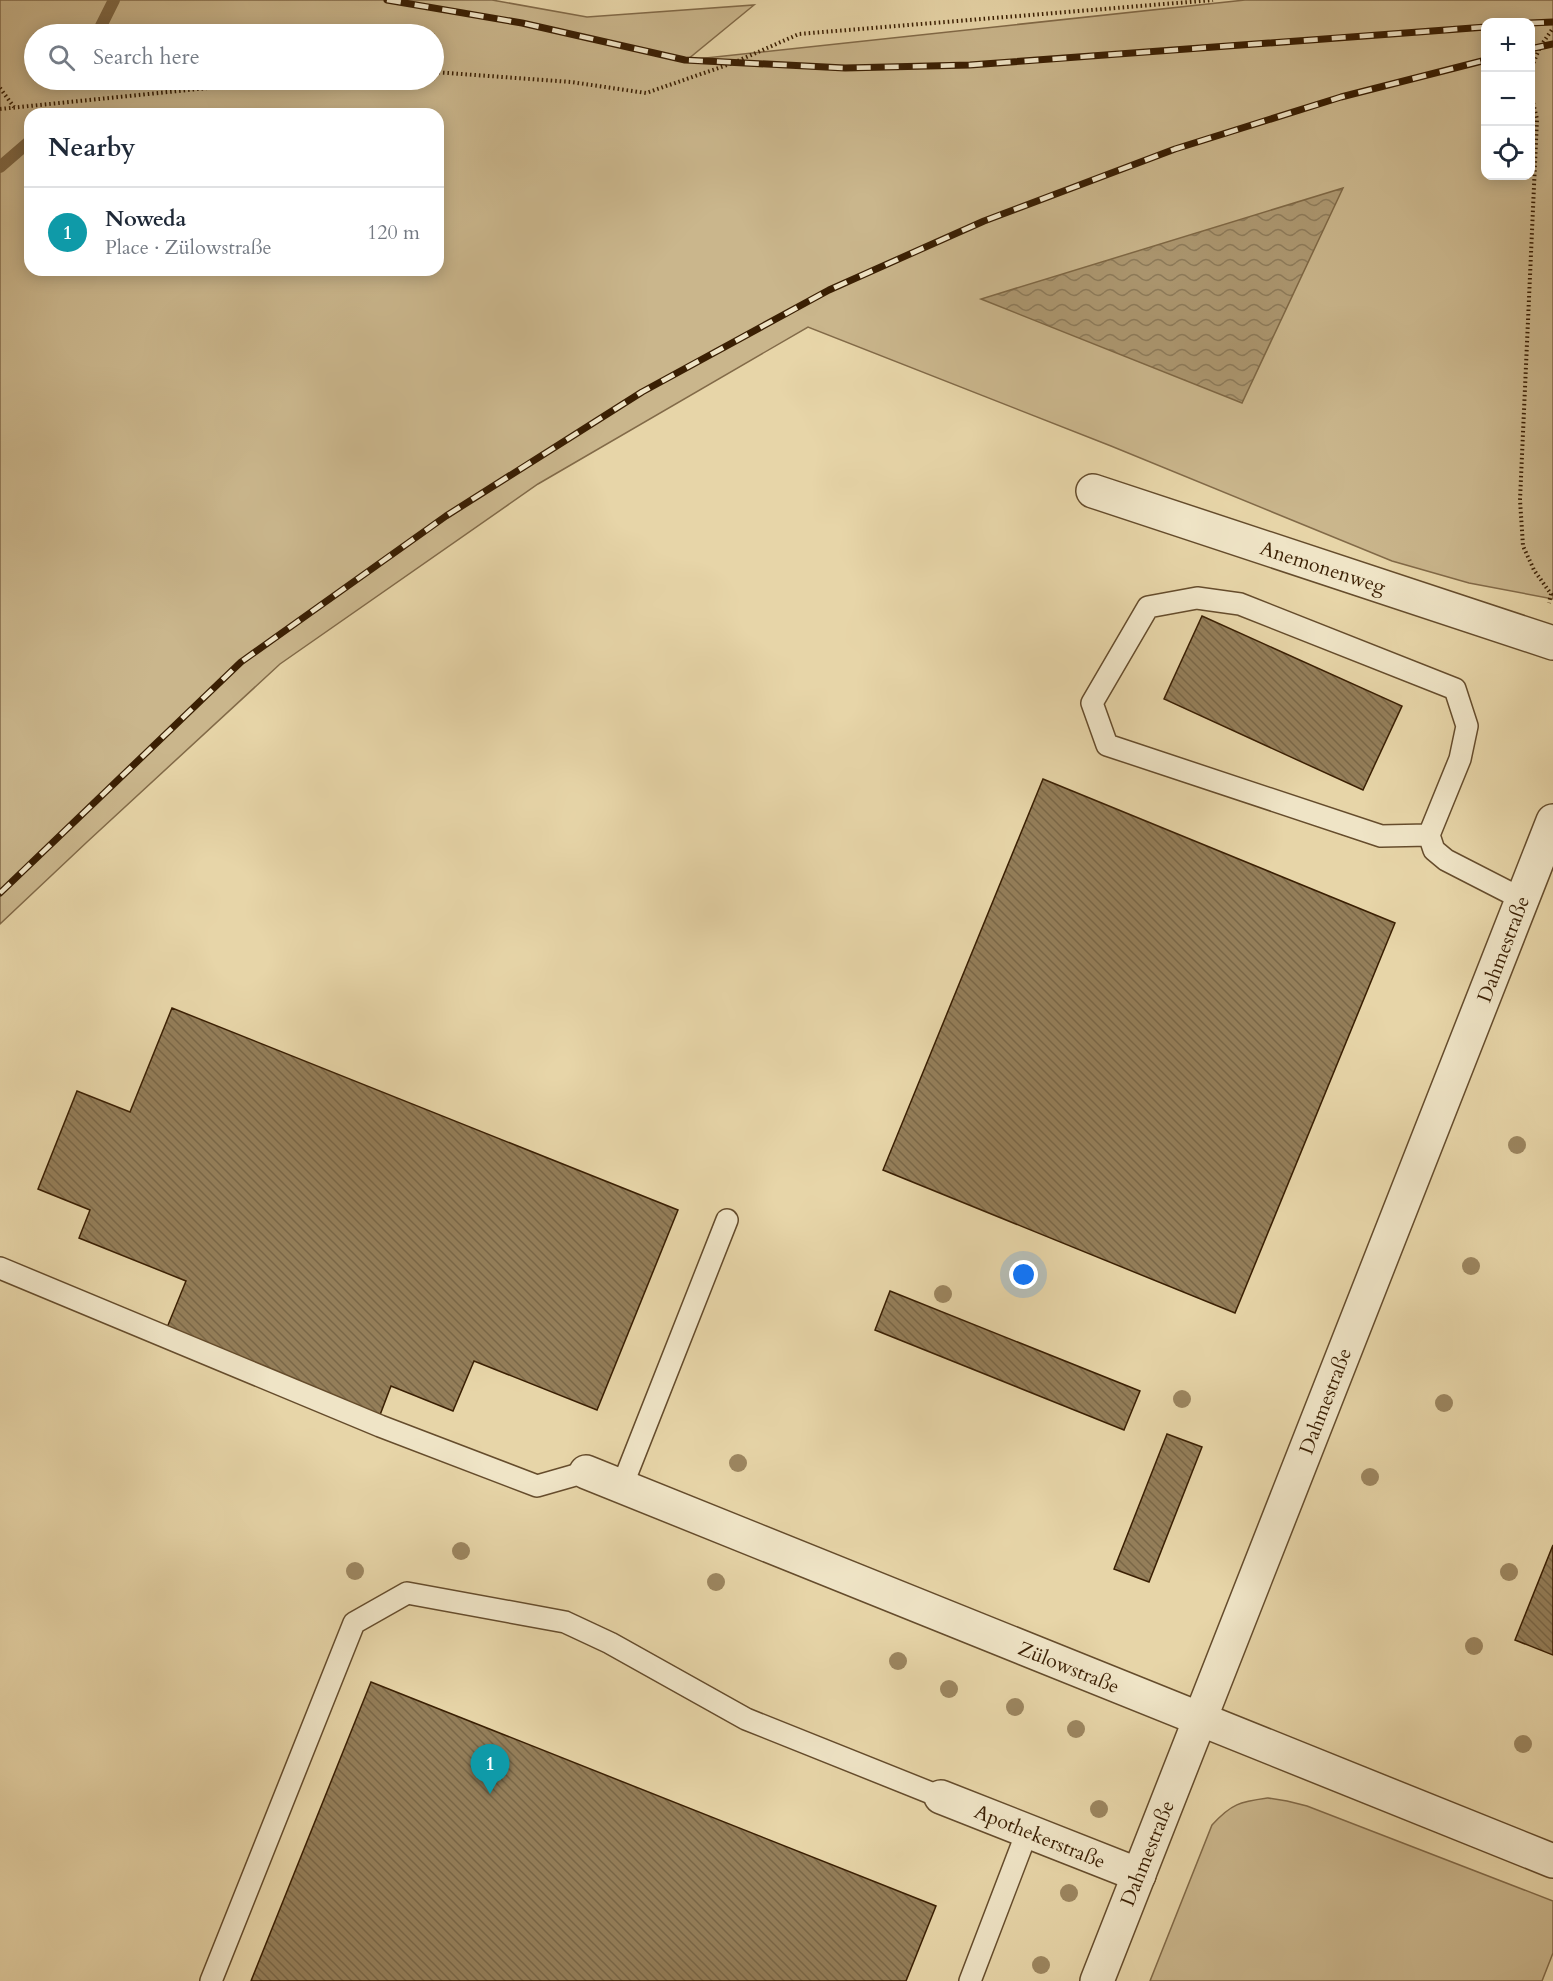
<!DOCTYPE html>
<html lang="en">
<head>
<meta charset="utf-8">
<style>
  :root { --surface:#fff; --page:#f2f2f3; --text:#1f2937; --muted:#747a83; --line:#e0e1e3; --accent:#7c3aed }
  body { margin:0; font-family:Cardo,serif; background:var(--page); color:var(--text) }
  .controls { position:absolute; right:18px; top:18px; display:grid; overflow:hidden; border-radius:12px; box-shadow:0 3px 15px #0003 }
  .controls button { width:54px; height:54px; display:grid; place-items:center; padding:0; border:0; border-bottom:2px solid var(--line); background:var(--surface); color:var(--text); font:30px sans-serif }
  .you { position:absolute; left:1024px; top:1275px; width:21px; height:21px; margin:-15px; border:4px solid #fff; border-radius:50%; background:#1a73e8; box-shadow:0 0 0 9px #1a73e833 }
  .badge { display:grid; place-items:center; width:39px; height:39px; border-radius:50%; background:var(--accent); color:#fff; font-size:20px; font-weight:700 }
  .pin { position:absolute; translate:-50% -50px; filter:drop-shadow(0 2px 3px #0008) }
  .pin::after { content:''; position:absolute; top:32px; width:21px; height:18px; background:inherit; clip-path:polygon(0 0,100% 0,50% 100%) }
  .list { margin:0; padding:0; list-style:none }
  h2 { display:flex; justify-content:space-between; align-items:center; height:78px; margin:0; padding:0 24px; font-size:26px }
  h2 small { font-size:20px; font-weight:400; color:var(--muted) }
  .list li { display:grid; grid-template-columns:39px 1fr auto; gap:18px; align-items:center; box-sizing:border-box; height:90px; padding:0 24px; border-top:2px solid var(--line) }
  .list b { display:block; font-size:22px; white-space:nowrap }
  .list p { margin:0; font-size:20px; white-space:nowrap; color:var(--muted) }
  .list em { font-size:20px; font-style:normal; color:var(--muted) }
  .icon { flex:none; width:33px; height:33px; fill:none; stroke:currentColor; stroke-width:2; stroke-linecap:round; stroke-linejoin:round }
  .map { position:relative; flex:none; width:1553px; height:1981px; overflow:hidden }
  .search { position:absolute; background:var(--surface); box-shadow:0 3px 15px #0003; left:24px; top:24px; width:420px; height:66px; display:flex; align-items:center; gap:15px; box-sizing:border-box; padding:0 21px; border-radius:33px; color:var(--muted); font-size:22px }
  .panel { position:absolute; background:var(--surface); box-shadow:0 3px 15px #0003; left:24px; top:108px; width:420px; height:168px; border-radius:18px }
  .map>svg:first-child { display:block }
  .grass { fill:#cab68c; stroke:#826a48; stroke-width:1.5; fill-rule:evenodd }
  .water { fill:url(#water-waves); stroke:#7e6744; stroke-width:1.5 }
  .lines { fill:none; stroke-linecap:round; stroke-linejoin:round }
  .stream { stroke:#7e6744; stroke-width:12 }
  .building { fill:url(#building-back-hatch); stroke:#3a1f03; stroke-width:1.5 }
  .lane-casing { stroke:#654c2c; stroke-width:24 }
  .street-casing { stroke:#654c2c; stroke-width:36 }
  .path { stroke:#3a1f03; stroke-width:4; stroke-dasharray:1.5 3; stroke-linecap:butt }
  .lane { stroke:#efe4c6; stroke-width:21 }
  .street { stroke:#efe4c6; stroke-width:33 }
  .rail-casing { stroke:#3a1f03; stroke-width:7 }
  .rail { stroke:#efe4c6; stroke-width:4.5; stroke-dasharray:14; stroke-linecap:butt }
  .tree { fill:#9c8660 }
  .labels { text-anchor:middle; stroke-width:4.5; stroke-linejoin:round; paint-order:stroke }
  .street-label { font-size:20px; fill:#3a1f03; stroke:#efe4c6 }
</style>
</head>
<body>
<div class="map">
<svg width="1553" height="1981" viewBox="0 0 1553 1981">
  <defs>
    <pattern id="water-waves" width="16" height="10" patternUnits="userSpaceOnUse" patternTransform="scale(1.5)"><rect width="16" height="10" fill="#ac9770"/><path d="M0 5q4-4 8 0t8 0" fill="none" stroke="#8d7b5a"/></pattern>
    <pattern id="building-back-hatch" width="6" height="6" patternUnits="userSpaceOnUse" patternTransform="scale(1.5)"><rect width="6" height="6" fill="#947e59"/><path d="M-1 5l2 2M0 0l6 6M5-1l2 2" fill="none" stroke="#7a6747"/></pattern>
  </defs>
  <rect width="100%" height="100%" fill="#e7d5a8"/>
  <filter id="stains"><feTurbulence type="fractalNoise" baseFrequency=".00333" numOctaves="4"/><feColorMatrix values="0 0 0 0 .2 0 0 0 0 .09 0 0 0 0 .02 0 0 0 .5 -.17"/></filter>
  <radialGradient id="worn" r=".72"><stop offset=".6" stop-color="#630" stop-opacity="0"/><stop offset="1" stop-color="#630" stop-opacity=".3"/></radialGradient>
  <!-- grass -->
  <g class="grass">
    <path d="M0,0H492L587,17L754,5L687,60L1245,0H1553V599L1469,583L1392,561L1111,446L808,327L538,484L280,664L87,842L0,924ZM1486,22H1530V176H1486ZM34,34H434V80H34ZM30,114H438V270H30Z"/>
    <path d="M1268,1798L1287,1801L1307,1806L1553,1901V1953L1542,1981H1150L1212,1825C1232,1803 1240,1802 1268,1798Z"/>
  </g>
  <!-- water -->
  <path class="water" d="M1343,188L1242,403L981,299Z"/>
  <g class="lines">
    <!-- stream -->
    <g class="stream">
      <path d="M97,34L114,0"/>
      <path d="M0,167L30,141"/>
    </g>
  </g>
  <!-- building -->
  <g class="building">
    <path d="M1202,616L1402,706L1363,790L1164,699Z"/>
    <path d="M1043,779L1395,923L1235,1313L883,1170Z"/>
    <path d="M172,1008L678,1210L597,1410L474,1361L453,1411L391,1386L380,1415L166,1330L186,1281L79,1238L90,1210L38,1189L77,1091L130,1112Z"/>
    <path d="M890,1291L1140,1391L1124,1430L875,1330Z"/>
    <path d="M1167,1434L1202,1447L1149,1582L1114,1569Z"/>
    <path d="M1553,1545V1655L1515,1640Z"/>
    <path d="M371,1682L936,1906L906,1981H251Z"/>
  </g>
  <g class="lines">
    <!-- lane casing -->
    <g class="lane-casing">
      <g id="lane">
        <path d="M1429,835L1381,836L1107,745L1092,703L1148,607L1197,598L1240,604L1455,689L1467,726L1460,759L1429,835L1434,850L1446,860L1522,899"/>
        <path d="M0,1268L380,1426L537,1486L586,1472"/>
        <path d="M622,1486L727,1220"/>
        <path d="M211,1981L354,1623L407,1593L565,1622L610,1643L746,1719L941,1797"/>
        <path d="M970,1981L1027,1832"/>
      </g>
    </g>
    <!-- street casing -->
    <g class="street-casing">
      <g id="street">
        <path d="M1093,491L1553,643"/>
        <path d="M586,1472L1553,1861"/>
        <path d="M941,1797L1139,1875"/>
        <path d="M1097,1981L1553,821"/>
      </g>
    </g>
    <!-- path -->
    <g class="path">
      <path d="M1530,71L1540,47L1553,28"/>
      <path d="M434,72L571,82L646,93L733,63L799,34L1213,0"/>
      <path d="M0,88L14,107"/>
      <path d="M1530,90L1537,119L1520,500L1523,546L1534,570L1551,594L1549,603"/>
      <path d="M0,109L287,80"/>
    </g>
    <!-- lane -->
    <use href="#lane" class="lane"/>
    <!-- street -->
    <use href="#street" class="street"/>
    <!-- rail casing -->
    <g class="rail-casing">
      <g id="rail">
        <path d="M387,0L522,23L685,60L845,68L970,65L1486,27"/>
        <path d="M1530,23L1553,22"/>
        <path d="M1530,49L1553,44"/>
        <path d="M0,893L241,662L446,516L642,392L829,290L984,221L1175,149L1341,97L1486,60"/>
      </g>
    </g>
    <!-- rail -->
    <use href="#rail" class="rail"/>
  </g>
  <!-- trees -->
  <g class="tree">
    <circle cx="1517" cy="1145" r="9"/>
    <circle cx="1471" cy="1266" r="9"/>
    <circle cx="943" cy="1294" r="9"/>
    <circle cx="1182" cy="1399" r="9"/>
    <circle cx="1444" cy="1403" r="9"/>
    <circle cx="738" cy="1463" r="9"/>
    <circle cx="1370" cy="1477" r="9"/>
    <circle cx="461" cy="1551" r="9"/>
    <circle cx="355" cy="1571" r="9"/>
    <circle cx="1509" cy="1572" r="9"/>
    <circle cx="716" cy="1582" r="9"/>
    <circle cx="1474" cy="1646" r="9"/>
    <circle cx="898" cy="1661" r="9"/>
    <circle cx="949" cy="1689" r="9"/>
    <circle cx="1015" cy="1707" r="9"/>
    <circle cx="1076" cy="1729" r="9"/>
    <circle cx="1523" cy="1744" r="9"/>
    <circle cx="1099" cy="1809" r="9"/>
    <circle cx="1069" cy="1893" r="9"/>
    <circle cx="1041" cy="1965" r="9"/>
  </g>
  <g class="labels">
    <!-- street labels -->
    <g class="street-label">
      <text transform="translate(1323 567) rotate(18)" y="7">Anemonenweg</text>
      <text transform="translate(1503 949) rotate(-69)" y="7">Dahmestraße</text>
      <text transform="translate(1325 1401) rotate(-69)" y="7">Dahmestraße</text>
      <text transform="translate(1069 1667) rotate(22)" y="7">Zülowstraße</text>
      <text transform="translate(1040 1836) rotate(22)" y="7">Apothekerstraße</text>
      <text transform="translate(1147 1853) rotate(-68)" y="7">Dahmestraße</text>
    </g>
  </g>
  <rect width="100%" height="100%" filter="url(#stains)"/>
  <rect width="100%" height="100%" fill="url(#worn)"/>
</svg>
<div class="controls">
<button>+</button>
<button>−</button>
<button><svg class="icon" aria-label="locate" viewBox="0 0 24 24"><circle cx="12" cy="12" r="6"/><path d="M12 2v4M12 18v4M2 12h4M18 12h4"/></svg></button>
</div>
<div class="you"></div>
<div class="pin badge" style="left:490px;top:1794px;background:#0f9aa8">1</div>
<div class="search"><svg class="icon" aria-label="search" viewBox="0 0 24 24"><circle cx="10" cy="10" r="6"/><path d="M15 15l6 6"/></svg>Search here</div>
<section class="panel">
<h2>Nearby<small></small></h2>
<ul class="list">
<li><span class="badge" style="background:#0f9aa8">1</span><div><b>Noweda</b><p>Place · Zülowstraße</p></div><em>120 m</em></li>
</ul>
</section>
</div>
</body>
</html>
